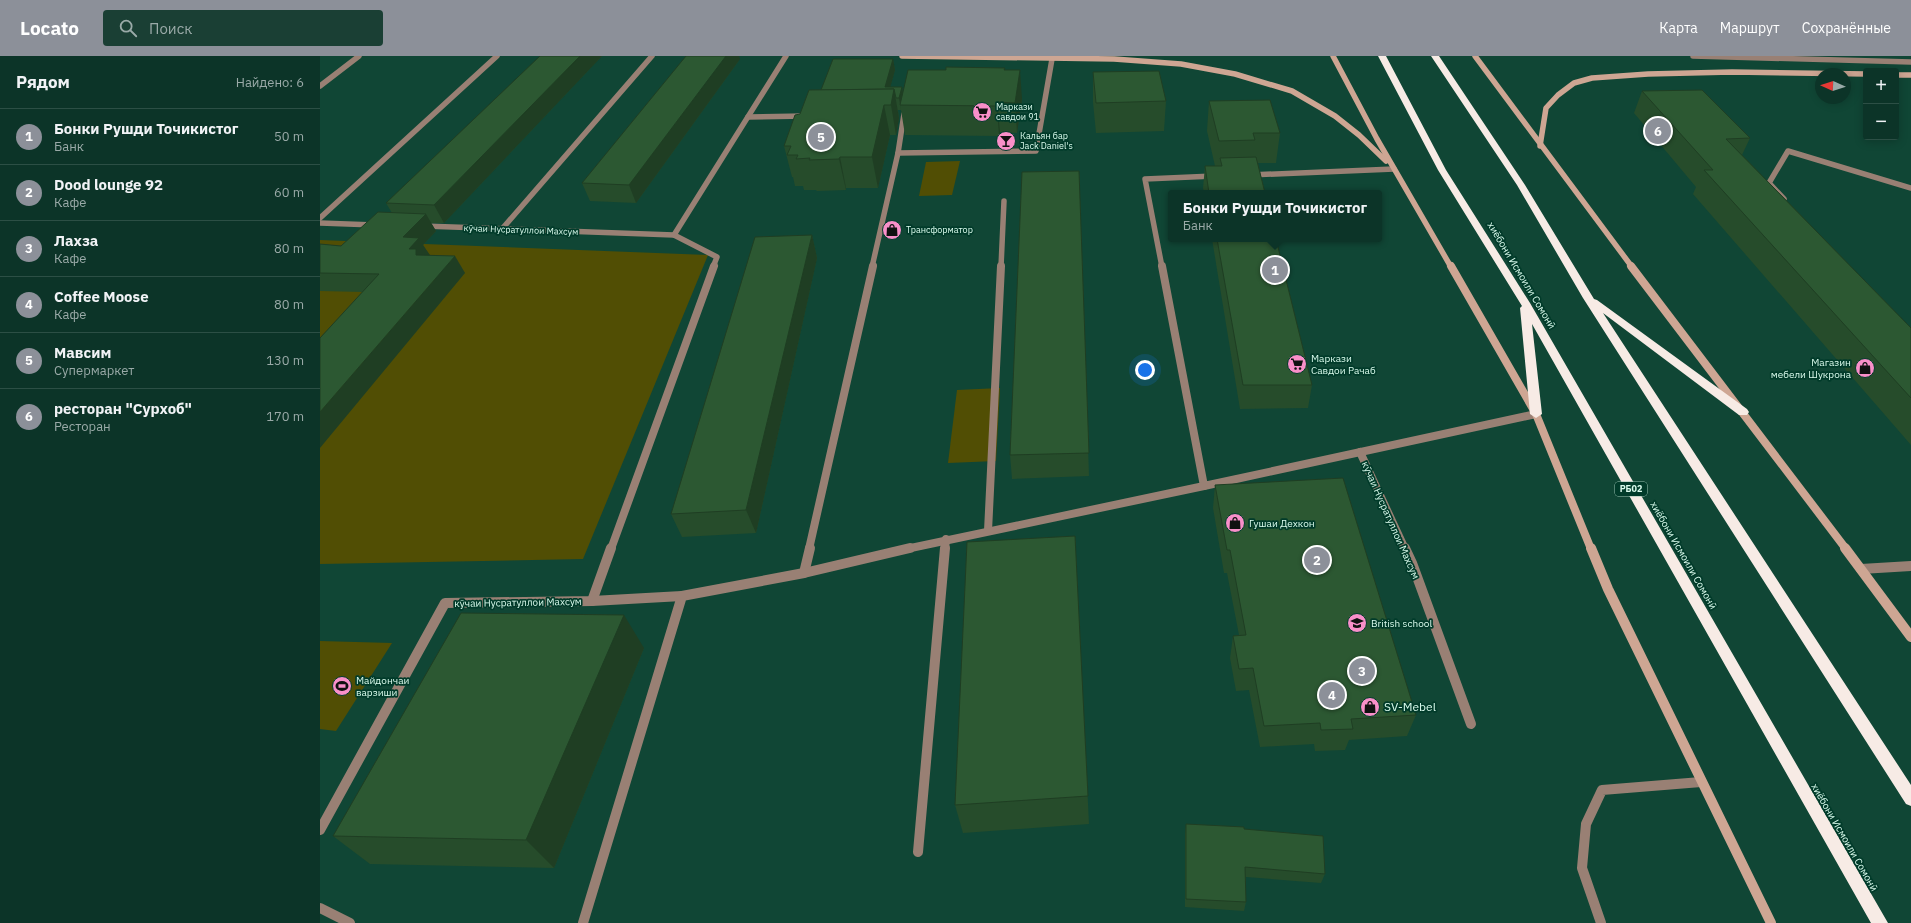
<!DOCTYPE html>
<html lang="ru">
<head>
<meta charset="utf-8">
<style>
  :root { --surface:#0c3428; --page:#1a3f34; --text:#f1f3f6; --muted:#9aaaa8; --line:#2c4f45; --accent:#8c9099 }
  body { margin:0; font-family:"IBM Plex Sans",sans-serif; background:var(--page); color:var(--text) }
  .controls { position:absolute; right:12px; top:12px; display:grid; overflow:hidden; border-radius:4px; box-shadow:0 2px 10px #0003 }
  .controls button { width:36px; height:36px; display:grid; place-items:center; padding:0; border:0; border-bottom:1px solid var(--line); background:var(--surface); color:var(--text); font:20px sans-serif }
  .compass { position:absolute; left:1495px; top:12px; width:36px; height:36px; border-radius:50%; background:var(--surface); box-shadow:0 2px 10px #0003; rotate:273deg }
  .you { position:absolute; left:825px; top:314px; width:14px; height:14px; margin:-10px; border:3px solid #fff; border-radius:50%; background:#1a73e8; box-shadow:0 0 0 6px #1a73e833 }
  .badge { display:grid; place-items:center; width:26px; height:26px; border-radius:50%; background:var(--accent); color:#fff; font-size:13px; font-weight:700 }
  .pin { position:absolute; translate:-50% -50%; border:2px solid #fff; box-shadow:0 1px 4px #0006 }
  .popup { position:absolute; left:848px; top:134px; width:214px; height:52px; box-sizing:border-box; display:grid; place-content:center; border-radius:4px; background:var(--surface); filter:drop-shadow(0 1px 3px #0005); font-size:13px; white-space:nowrap; color:var(--muted) }
  .popup b { font-size:15px; color:var(--text) }
  .popup::after { content:''; position:absolute; left:50%; top:100%; margin-left:-8px; border:8px solid transparent; border-top-color:var(--surface) }
  .list { margin:0; padding:0; list-style:none }
  h2 { display:flex; justify-content:space-between; align-items:center; height:52px; margin:0; padding:0 16px; font-size:17px }
  h2 small { font-size:13px; font-weight:400; color:var(--muted) }
  .list li { display:grid; grid-template-columns:26px 1fr auto; gap:12px; align-items:center; box-sizing:border-box; height:56px; padding:0 16px; border-top:1px solid var(--line) }
  .list b { display:block; font-size:15px; white-space:nowrap }
  .list p { margin:0; font-size:13px; white-space:nowrap; color:var(--muted) }
  .list em { font-size:13px; font-style:normal; color:var(--muted) }
  .icon { flex:none; width:22px; height:22px; fill:none; stroke:currentColor; stroke-width:2; stroke-linecap:round; stroke-linejoin:round }
  .map { position:relative; flex:none; width:1591px; height:867px; overflow:hidden }
  header { display:flex; align-items:center; gap:24px; box-sizing:border-box; height:56px; padding:0 20px; background:var(--accent); color:#fff }
  header strong { font-size:19px }
  nav { display:flex; gap:22px; margin-inline-start:auto; font-size:14px }
  .search { width:280px; height:36px; background:var(--page); display:flex; align-items:center; gap:10px; box-sizing:border-box; padding:0 14px; border-radius:4px; color:var(--muted); font-size:15px }
  main { display:flex }
  aside { flex:1; background:var(--surface) }
  .map>svg:first-child { display:block }
  .green { fill:#514e04 }
  .lines { fill:none; stroke-linecap:round; stroke-linejoin:round }
  .lane-far2 { stroke:#998074; stroke-width:5.5 }
  .lane-far1 { stroke:#998074; stroke-width:8 }
  .lane { stroke:#998074; stroke-width:10 }
  .street { stroke:#998074; stroke-width:5.5 }
  .secondary-far2 { stroke:#cea693; stroke-width:5.5 }
  .secondary-far1 { stroke:#cea693; stroke-width:8 }
  .secondary { stroke:#cea693; stroke-width:10 }
  .highway { fill:#f7ebe5; fill-rule:evenodd }
  .wall { fill:#264c2b }
  .shaded-wall { fill:#1f3e23 }
  .building { fill:#2c5832; stroke:#1f3e23 }
  .labels { text-anchor:middle; stroke-width:3.5; stroke-linejoin:round; paint-order:stroke }
  .far-poi-label { font-size:9px; fill:#dafbed; stroke:#013b2a; text-anchor:start }
  .far-street-label { font-size:9px; fill:#dafbed; stroke:#013b2a }
  .shield { fill:#013b2a; stroke:#99c1b2; stroke-width:1 }
  .shield-label { font-size:9px; font-weight:bold; fill:#dafbed }
  .street-label { font-size:10px; fill:#dafbed; stroke:#013b2a }
  .poi-label { font-size:10px; fill:#dafbed; stroke:#013b2a; text-anchor:start }
  .near-poi-label { font-size:12px; fill:#dafbed; stroke:#013b2a; text-anchor:start }
</style>
</head>
<body>
<header>
<strong>Locato</strong>
<div class="search"><svg class="icon" aria-label="search" viewBox="0 0 24 24"><circle cx="10" cy="10" r="6"/><path d="M15 15l6 6"/></svg>Поиск</div>
<nav><a>Карта</a><a>Маршрут</a><a>Сохранённые</a></nav>
</header>
<main>
<aside>
<h2>Рядом<small>Найдено: 6</small></h2>
<ul class="list">
<li><span class="badge">1</span><div><b>Бонки Рушди Точикистог</b><p>Банк</p></div><em>50 m</em></li>
<li><span class="badge">2</span><div><b>Dood lounge 92</b><p>Кафе</p></div><em>60 m</em></li>
<li><span class="badge">3</span><div><b>Лахза</b><p>Кафе</p></div><em>80 m</em></li>
<li><span class="badge">4</span><div><b>Coffee Moose</b><p>Кафе</p></div><em>80 m</em></li>
<li><span class="badge">5</span><div><b>Мавсим</b><p>Супермаркет</p></div><em>130 m</em></li>
<li><span class="badge">6</span><div><b>ресторан &quot;Сурхоб&quot;</b><p>Ресторан</p></div><em>170 m</em></li>
</ul>
</aside>
<div class="map">
<svg width="1591" height="867" viewBox="0 0 1591 867">
  <rect width="100%" height="100%" fill="#104635"/>
  <!-- green -->
  <g class="green">
    <path d="M640,105L632,139L599,140L606,106Z"/>
    <path d="M0,184L388,199L263,503L0,508Z"/>
    <path d="M680,332L676,405L628,407L637,334Z"/>
    <path d="M0,585L72,587L16,675L0,673Z"/>
  </g>
  <g class="lines">
    <!-- lane-far2 -->
    <g class="lane-far2">
      <path d="M0,30L39,0"/>
      <path d="M584,58L578,97L716,95L732,3"/>
      <path d="M428,61L485,60"/>
      <path d="M929,119L1074,113"/>
      <path d="M1464,143L1449,127L1468,95L1591,132"/>
      <path d="M0,162L177,0"/>
      <path d="M0,167L55,169"/>
      <path d="M103,170L354,179L397,201L393,211"/>
      <path d="M182,173L332,0"/>
      <path d="M354,179L466,0"/>
      <path d="M552,211L578,97"/>
      <path d="M681,211L684,145"/>
      <path d="M842,211L825,123L894,120"/>
    </g>
    <!-- lane-far1 -->
    <g class="lane-far1">
      <path d="M842,210L884,430L1216,358"/>
      <path d="M1040,396L1085,493"/>
      <path d="M668,475L681,210"/>
      <path d="M291,493L394,210"/>
      <path d="M489,493L553,210"/>
      <path d="M586,493L884,430"/>
      <path d="M625,493L626,483"/>
    </g>
    <!-- lane -->
    <g class="lane">
      <path d="M1085,492L1092,507L1151,668"/>
      <path d="M1541,513L1591,510"/>
      <path d="M484,517L490,492"/>
      <path d="M272,545L291,492"/>
      <path d="M0,774L125,547L272,545L362,540"/>
      <path d="M598,796L625,492"/>
      <path d="M0,852L30,867"/>
      <path d="M263,867L362,540L484,517L590,492"/>
      <path d="M1281,867L1262,812L1266,768L1282,734L1381,726"/>
    </g>
    <!-- street -->
    <path class="street" d="M1373,0L1591,6"/>
    <!-- secondary-far2 -->
    <g class="secondary-far2">
      <path d="M582,0L794,3L861,8L915,18L972,35L1015,60L1039,79L1066,105"/>
      <path d="M1013,0L1057,83L1131,211"/>
      <path d="M1155,0L1312,211"/>
      <path d="M1576,19H1591"/>
      <path d="M1220,90L1226,52L1238,39L1254,27L1272,22L1328,18L1412,16L1546,18"/>
    </g>
    <!-- secondary-far1 -->
    <g class="secondary-far1">
      <path d="M1131,210L1216,358L1271,493"/>
      <path d="M1311,210L1526,493"/>
    </g>
    <!-- secondary -->
    <g class="secondary">
      <path d="M1271,492L1288,533L1451,867"/>
      <path d="M1525,492L1591,581"/>
    </g>
    <!-- highway -->
    <g class="highway">
      <path d="M1058,0H1066L1126,114L1210,247L1568,867H1551L1212,268L1222,358L1216,362L1210,358L1200,252L1202,250L1118,114Z"/>
      <path d="M1111,0H1119L1205,129L1274,243L1277,244L1427,353L1429,356L1427,359H1419L1283,257L1591,729V750L1586,748L1263,242L1197,129Z"/>
    </g>
  </g>
  <!-- wall -->
  <g class="wall">
    <path d="M220,0H282L124,167H111L116,175L103,189L109,199L145,217L43,236L0,235V188L21,190L72,157L66,147Z"/>
    <path d="M420,3L316,147L270,145L262,127Z"/>
    <path d="M573,3L575,14L570,31H582L583,37L685,14L702,43L697,77L680,76L679,80L585,79L581,54H578L579,62L576,79H570L558,132H526V134L497,135L496,134H484L483,130H475L473,121H472L464,90L480,58L501,34Z"/>
    <path d="M773,16L846,45L844,75L776,77L773,46Z"/>
    <path d="M1322,35L1430,82L1422,99L1591,272V389L1373,138L1376,131L1314,57Z"/>
    <path d="M889,45L960,77L956,107H938L945,137H884L883,132L885,110H895L887,75Z"/>
    <path d="M759,115L769,420L692,423L690,399Z"/>
    <path d="M492,179L497,202L436,477L362,481L351,458Z"/>
    <path d="M892,183H956L992,329L988,352L920,353Z"/>
    <path d="M895,429L1096,659L1087,680L1029,684L1025,694L995,695L994,688L940,691L929,634L916,635L910,602L913,580L919,579L907,517H904L893,452Z"/>
    <path d="M755,480L769,768L643,777L635,749Z"/>
    <path d="M324,592L234,812L50,808L13,780Z"/>
    <path d="M866,768L924,773L1005,818L1001,827L926,821V846L924,855L865,851V777Z"/>
  </g>
  <!-- shaded-wall -->
  <g class="shaded-wall">
    <path d="M260,0H282L124,167L114,149Z"/>
    <path d="M406,0H419L420,3L316,147L309,129Z"/>
    <path d="M573,3L575,14L567,43L565,31Z"/>
    <path d="M700,14L702,43L697,77L695,47Z"/>
    <path d="M582,31L584,43L580,49L581,54L579,42Z"/>
    <path d="M574,33L579,62L576,79L571,49Z"/>
    <path d="M677,46L680,76L679,80L677,50Z"/>
    <path d="M564,49L570,79L558,132L552,101Z"/>
    <path d="M520,101L526,132V134L519,103Z"/>
    <path d="M106,158L116,175L103,189L110,199L99,211L89,193L83,181Z"/>
    <path d="M492,179L497,202L436,477L426,454Z"/>
    <path d="M135,200L145,217L0,392V356Z"/>
    <path d="M304,559L324,592L234,812L206,784Z"/>
  </g>
  <!-- building -->
  <g class="building">
    <path d="M220,0H260L114,149L66,147Z"/>
    <path d="M366,0H406L309,129L262,127Z"/>
    <path d="M513,3H573L565,31H582L579,42H576L574,33L501,34Z"/>
    <path d="M626,11L685,12L684,14H700L695,47L677,46V50L580,49L588,14H626Z"/>
    <path d="M839,15L846,45L776,47L773,16Z"/>
    <path d="M574,33L571,49H564L552,101H520L519,103L489,104L490,102L476,103L478,99H467L471,90H464L475,59L480,58L489,34Z"/>
    <path d="M1382,34L1430,82L1406,83L1591,272V342L1384,114H1393L1322,35Z"/>
    <path d="M950,44L960,77H933L935,84L899,85L889,45Z"/>
    <path d="M936,101L945,137H889L885,110H902L900,102Z"/>
    <path d="M759,115L769,397L690,399L702,116Z"/>
    <path d="M58,156L106,158L83,181L99,182L89,193H96V199L135,200L0,356V282L59,218L0,217V188L21,190Z"/>
    <path d="M492,179L426,454L351,458L435,181Z"/>
    <path d="M897,183H956L992,329H923Z"/>
    <path d="M1023,422L1096,659L1031,663L1033,673L1001,674L1000,667L944,670L933,612L919,613L913,580L926,579L910,494H907L895,429Z"/>
    <path d="M755,480L768,740L635,749L647,486Z"/>
    <path d="M141,557L304,559L206,784L13,780Z"/>
    <path d="M866,768L924,771V773L1003,780L1005,818L925,811L926,846L866,843Z"/>
  </g>
  <!-- icons -->
  <defs>
    <g id="supermarket-disc" transform="scale(1)"><circle r="9.5" fill="#f98fc9" stroke="#013b2a"/><path d="M-6-5.5h2.5l.6 2H6L4.5 2H-2.5L-4.4-4H-6ZM-1.5 3.2a1.3 1.3 0 1 0 .1 0ZM3 3.2a1.3 1.3 0 1 0 .1 0Z" fill="#111"/></g>
    <g id="bar-disc" transform="scale(1)"><circle r="9.5" fill="#f98fc9" stroke="#013b2a"/><path d="M-6-5H6L.8 .8V4.5H3.5V6h-7V4.5H-.8V.8Z" fill="#111"/></g>
    <g id="shop-disc" transform="scale(1)"><circle r="9.5" fill="#f98fc9" stroke="#013b2a"/><path d="M-5-2.5h2.3a2.7 3.5 0 0 1 5.4 0H5L5.5 6h-11ZM-1.5-2.5h3a1.5 2.3 0 0 0-3 0Z" fill="#111"/></g>
    <g id="school-disc" transform="scale(1)"><circle r="9.5" fill="#f98fc9" stroke="#013b2a"/><path d="M0-5L7-2L0 1L-7-2ZM-4 1L0 2.5L4 1V4Q0 6-4 4Z" fill="#111"/></g>
    <g id="stadium-disc" transform="scale(1)"><circle r="9.5" fill="#f98fc9" stroke="#013b2a"/><path d="M0-5a6.5 5 0 1 0 0 10a6.5 5 0 1 0 0-10ZM-3.5-1.8h7v3.6h-7Z" fill="#111"/></g>
  </defs>
  <g fill-rule="evenodd">
    <use href="#supermarket-disc" x="662" y="56"/>
    <use href="#bar-disc" x="686" y="85"/>
    <use href="#shop-disc" x="572" y="174"/>
    <use href="#supermarket-disc" x="977" y="308"/>
    <use href="#shop-disc" x="1545" y="312"/>
    <use href="#shop-disc" x="915" y="467"/>
    <use href="#school-disc" x="1037" y="567"/>
    <use href="#stadium-disc" x="22" y="630"/>
    <use href="#shop-disc" x="1050" y="651"/>
  </g>
  <g class="labels">
    <!-- far-poi labels -->
    <g class="far-poi-label">
      <text x="676" y="54">Маркази<tspan x="676" dy="10">савдои 91</tspan></text>
      <text x="700" y="83">Кальян бар<tspan x="700" dy="10">Jack Daniel's</tspan></text>
      <text x="586" y="177">Трансформатор</text>
    </g>
    <!-- far-street labels -->
    <g class="far-street-label">
      <text transform="translate(201 174) rotate(2)" y="3">кӯчаи Нусратуллои Махсум</text>
    </g>
    <!-- shield labels -->
    <rect class="shield" x="1295" y="426" width="32" height="14" rx="3"/>
    <g class="shield-label">
      <text x="1311" y="436">РБ02</text>
    </g>
    <!-- street labels -->
    <g class="street-label">
      <text transform="translate(1202 219) rotate(59)" y="4">хиёбони Исмоили Сомонӣ</text>
      <text transform="translate(1071 464) rotate(66)" y="4">кӯчаи Нусратуллои Махсум</text>
      <text transform="translate(1364 499) rotate(60)" y="4">хиёбони Исмоили Сомонӣ</text>
      <text transform="translate(198 546) rotate(-1)" y="4">кӯчаи Нусратуллои Махсум</text>
      <text transform="translate(1525 781) rotate(60)" y="4">хиёбони Исмоили Сомонӣ</text>
    </g>
    <!-- poi labels -->
    <g class="poi-label">
      <text x="991" y="306">Маркази<tspan x="991" dy="12">Савдои Рачаб</tspan></text>
      <text x="1531" y="310" text-anchor="end">Магазин<tspan x="1531" dy="12">мебели Шукрона</tspan></text>
      <text x="929" y="471">Гушаи Дехкон</text>
      <text x="1051" y="571">British school</text>
      <text x="36" y="628">Майдончаи<tspan x="36" dy="12">варзиши</tspan></text>
    </g>
    <!-- near-poi labels -->
    <g class="near-poi-label">
      <text x="1064" y="655">SV-Mebel</text>
    </g>
  </g>
</svg>
<div class="controls">
<button>+</button>
<button>−</button>
</div>
<svg class="compass" viewBox="-18 -18 36 36"><path d="M0-13l5 13h-10z" fill="#e53935"/><path d="M0 13l5-13h-10z" fill="#9aaaa8"/></svg>
<div class="you"></div>
<div class="pin badge" style="left:955px;top:214px">1</div>
<div class="popup"><b>Бонки Рушди Точикистог</b>Банк</div>
<div class="pin badge" style="left:997px;top:504px">2</div>
<div class="pin badge" style="left:1042px;top:615px">3</div>
<div class="pin badge" style="left:1012px;top:639px">4</div>
<div class="pin badge" style="left:501px;top:81px">5</div>
<div class="pin badge" style="left:1338px;top:75px">6</div>
</div>
</main>
</body>
</html>
